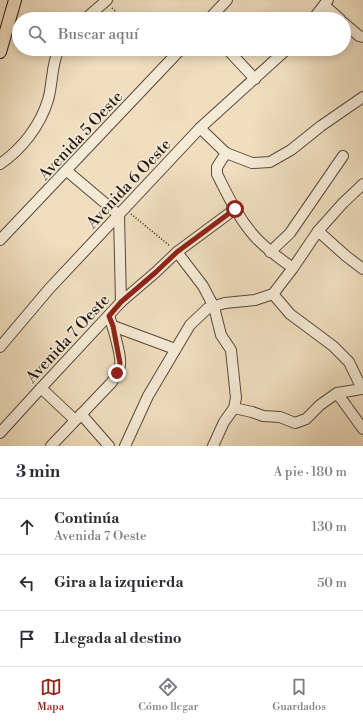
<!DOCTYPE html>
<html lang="es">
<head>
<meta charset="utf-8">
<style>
  :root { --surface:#fff; --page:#f7f7f7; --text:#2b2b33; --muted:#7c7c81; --line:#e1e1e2; --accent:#8f2418 }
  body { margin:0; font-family:"Libre Bodoni",serif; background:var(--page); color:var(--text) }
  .stop { position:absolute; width:12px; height:12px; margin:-9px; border:3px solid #8f2418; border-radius:50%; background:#fff }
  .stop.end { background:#8f2418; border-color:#fff; box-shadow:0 1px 4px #0008 }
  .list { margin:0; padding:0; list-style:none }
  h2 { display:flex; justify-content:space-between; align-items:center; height:52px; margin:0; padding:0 16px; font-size:17px }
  h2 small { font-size:13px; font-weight:400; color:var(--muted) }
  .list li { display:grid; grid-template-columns:26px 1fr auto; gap:12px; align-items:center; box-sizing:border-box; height:56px; padding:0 16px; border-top:1px solid var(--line) }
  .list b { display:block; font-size:15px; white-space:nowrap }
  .list p { margin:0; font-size:13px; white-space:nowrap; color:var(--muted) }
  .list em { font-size:13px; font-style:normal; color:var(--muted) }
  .icon { flex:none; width:22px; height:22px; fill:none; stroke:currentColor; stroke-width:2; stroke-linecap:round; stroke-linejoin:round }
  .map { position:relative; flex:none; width:363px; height:446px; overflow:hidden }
  .search { position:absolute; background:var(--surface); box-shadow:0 2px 10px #0003; left:12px; right:12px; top:12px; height:44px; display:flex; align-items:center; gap:10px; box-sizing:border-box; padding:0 14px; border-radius:22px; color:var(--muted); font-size:15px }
  .sheet { height:220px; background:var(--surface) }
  nav { display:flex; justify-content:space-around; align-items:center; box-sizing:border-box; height:56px; border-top:1px solid var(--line); background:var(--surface); font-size:11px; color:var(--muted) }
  nav a { display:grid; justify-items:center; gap:2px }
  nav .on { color:var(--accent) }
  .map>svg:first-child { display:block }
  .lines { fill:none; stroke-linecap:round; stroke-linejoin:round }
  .minor-casing { stroke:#56493d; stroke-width:12 }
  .major-casing { stroke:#231712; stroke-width:14 }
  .path { stroke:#231712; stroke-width:1.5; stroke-dasharray:1 2; stroke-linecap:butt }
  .minor { stroke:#f5ead5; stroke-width:10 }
  .major { stroke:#f0debf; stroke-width:12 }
  .route { stroke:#8f2418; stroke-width:5 }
  .labels { text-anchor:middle; stroke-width:3.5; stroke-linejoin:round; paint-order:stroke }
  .street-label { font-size:16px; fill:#231712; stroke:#f5ead5 }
</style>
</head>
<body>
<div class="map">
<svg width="363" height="446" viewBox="0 0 363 446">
  <rect width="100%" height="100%" fill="#f0debf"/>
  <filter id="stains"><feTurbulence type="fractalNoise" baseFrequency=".005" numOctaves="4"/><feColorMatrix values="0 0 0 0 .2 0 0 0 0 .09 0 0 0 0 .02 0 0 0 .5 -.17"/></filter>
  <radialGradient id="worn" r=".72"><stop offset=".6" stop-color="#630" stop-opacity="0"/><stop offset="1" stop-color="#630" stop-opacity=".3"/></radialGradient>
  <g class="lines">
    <!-- minor casing -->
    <g class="minor-casing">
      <g id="minor">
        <path d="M324,5L340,19"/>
        <path d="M85,19L107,0"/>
        <path d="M209,19L227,0"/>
        <path d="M313,19L328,0"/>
        <path d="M344,23L359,36L363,37"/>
        <path d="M227,49L255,79"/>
        <path d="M200,128L226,153L217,167V174C228,196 239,220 257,239C268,250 280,259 293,268"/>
        <path d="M226,153L252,163L270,162L291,150L321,126L363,97"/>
        <path d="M0,164C22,149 40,126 48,100C53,83 51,65 59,49"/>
        <path d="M67,171L119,215L121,302"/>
        <path d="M318,231L346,256L363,269"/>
        <path d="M0,240L181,49"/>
        <path d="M177,252L203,286L214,307L221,335L231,350L236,398L234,408L224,422L213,446"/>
        <path d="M270,252L290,233L343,156"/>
        <path d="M273,294L290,314L333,346L349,362L362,389L337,393L363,429"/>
        <path d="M113,326L175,349"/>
        <path d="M0,347L49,289L200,128L287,49"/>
        <path d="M41,388L75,420"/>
        <path d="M234,408L252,412L263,416L280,417L295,423L306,419L320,405L337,393"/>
        <path d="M81,414L109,446"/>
        <path d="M0,433L41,388L121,302L156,272L177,252L235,209"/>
        <path d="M51,446L112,382C115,376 119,371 120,365C122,357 112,324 109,316"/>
        <path d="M125,446L148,396L190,325L208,308L225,303L255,300L273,294L293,268L318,231L343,203L363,184"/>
      </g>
    </g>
    <!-- major casing -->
    <g class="major-casing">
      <path id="major" d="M0,52L15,0"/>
    </g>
    <!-- path -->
    <g class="path">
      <path d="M112,8L124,19"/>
      <path d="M153,49L162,57"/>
      <path d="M131,214L170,246"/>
    </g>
    <!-- minor -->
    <use href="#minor" class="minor"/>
    <!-- major -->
    <use href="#major" class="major"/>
  </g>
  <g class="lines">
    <!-- route -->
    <path class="route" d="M117,373L120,363L113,326L109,316L121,302L156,272L177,252L235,209"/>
  </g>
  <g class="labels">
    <!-- street labels -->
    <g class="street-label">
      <text transform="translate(80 135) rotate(-47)" y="6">Avenida 5 Oeste</text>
      <text transform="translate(128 183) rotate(-47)" y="6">Avenida 6 Oeste</text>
      <text transform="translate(67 338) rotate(-47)" y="6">Avenida 7 Oeste</text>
    </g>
  </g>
  <rect width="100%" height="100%" filter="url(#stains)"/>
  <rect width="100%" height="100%" fill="url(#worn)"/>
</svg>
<div class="stop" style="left:235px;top:209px"></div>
<div class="stop end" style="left:117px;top:373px"></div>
<div class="search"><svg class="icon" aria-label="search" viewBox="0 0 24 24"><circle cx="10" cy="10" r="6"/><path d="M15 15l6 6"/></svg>Buscar aquí</div>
</div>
<section class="sheet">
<h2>3 min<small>A pie · 180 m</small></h2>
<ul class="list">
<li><svg class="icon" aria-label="ahead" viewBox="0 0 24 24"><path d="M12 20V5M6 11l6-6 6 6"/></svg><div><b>Continúa</b><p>Avenida 7 Oeste</p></div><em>130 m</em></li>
<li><svg class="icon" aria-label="left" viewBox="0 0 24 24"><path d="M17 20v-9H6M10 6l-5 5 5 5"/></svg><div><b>Gira a la izquierda</b></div><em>50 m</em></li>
<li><svg class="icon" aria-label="arrive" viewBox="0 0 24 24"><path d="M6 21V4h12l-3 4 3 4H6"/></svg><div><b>Llegada al destino</b></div></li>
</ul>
</section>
<nav>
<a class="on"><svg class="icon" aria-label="map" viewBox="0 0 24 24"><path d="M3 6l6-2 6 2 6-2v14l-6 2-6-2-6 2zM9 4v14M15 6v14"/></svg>Mapa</a>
<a><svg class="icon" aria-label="directions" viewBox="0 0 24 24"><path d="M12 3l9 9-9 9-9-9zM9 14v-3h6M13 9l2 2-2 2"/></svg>Cómo llegar</a>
<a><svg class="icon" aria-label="saved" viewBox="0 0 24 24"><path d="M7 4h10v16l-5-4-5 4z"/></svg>Guardados</a>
</nav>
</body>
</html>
